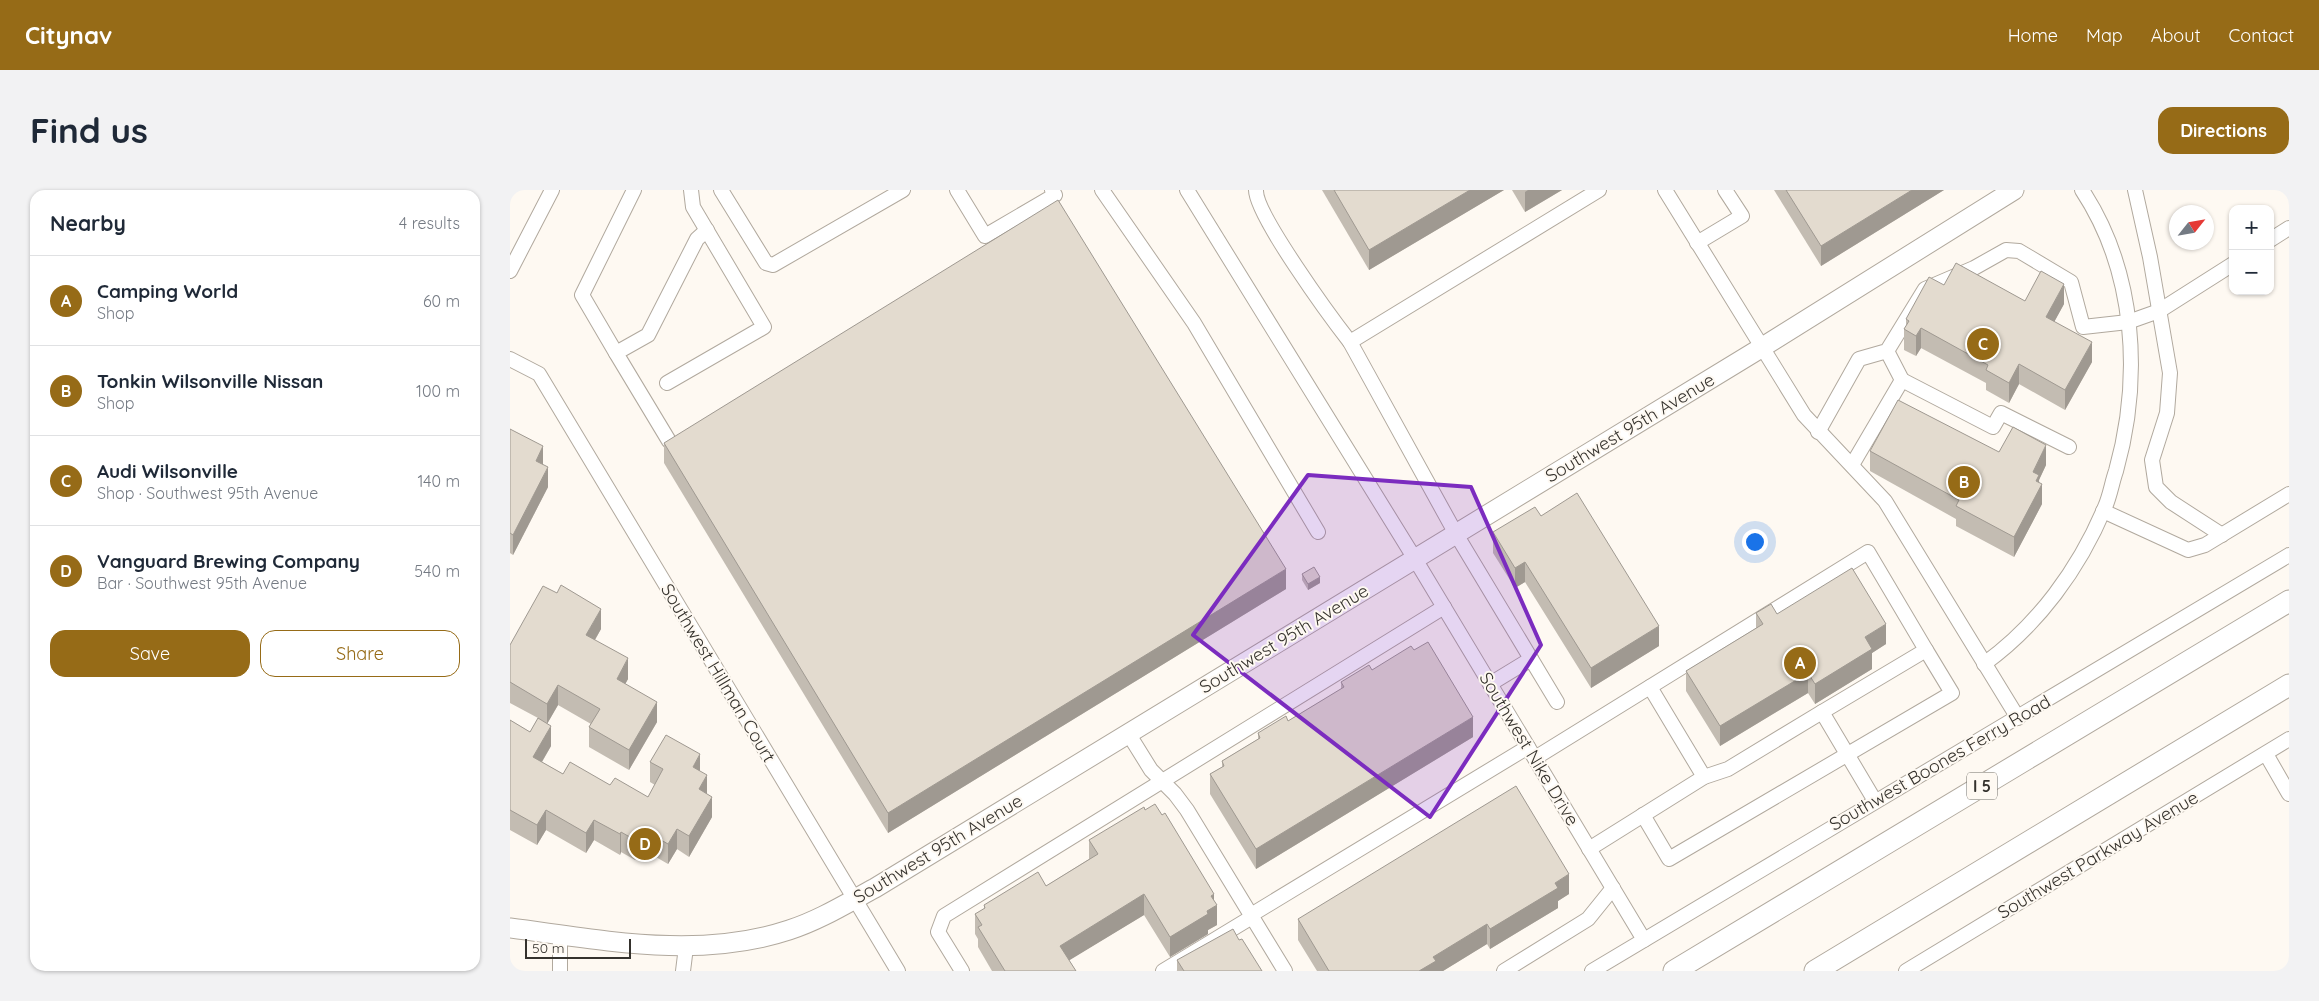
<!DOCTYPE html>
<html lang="en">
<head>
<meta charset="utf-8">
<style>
  :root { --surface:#fff; --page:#f2f2f3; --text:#1f2937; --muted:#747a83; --line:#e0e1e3; --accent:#966b17 }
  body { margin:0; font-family:Quicksand,sans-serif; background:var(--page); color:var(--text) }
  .controls { position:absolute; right:15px; top:15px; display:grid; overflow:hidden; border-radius:10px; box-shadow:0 1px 4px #0004 }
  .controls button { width:45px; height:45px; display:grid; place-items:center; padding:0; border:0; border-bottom:1px solid var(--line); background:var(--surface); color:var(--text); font:25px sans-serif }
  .compass { position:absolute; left:1659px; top:15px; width:45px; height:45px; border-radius:50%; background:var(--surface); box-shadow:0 1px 4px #0004; rotate:59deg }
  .scale { position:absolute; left:15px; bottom:12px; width:106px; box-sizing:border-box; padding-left:5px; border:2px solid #35322d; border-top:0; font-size:14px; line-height:18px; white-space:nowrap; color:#35322d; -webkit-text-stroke:4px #fef9f2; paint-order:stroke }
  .you { position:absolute; left:1244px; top:351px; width:18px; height:18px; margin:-12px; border:4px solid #fff; border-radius:50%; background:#1a73e8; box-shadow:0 0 0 8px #1a73e833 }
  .badge { display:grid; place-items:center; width:32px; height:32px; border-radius:50%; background:var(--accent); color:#fff; font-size:16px; font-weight:700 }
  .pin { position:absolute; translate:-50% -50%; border:2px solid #fff; box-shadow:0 1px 5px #0006 }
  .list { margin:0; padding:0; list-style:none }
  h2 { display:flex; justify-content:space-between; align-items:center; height:65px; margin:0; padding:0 20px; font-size:21px }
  h2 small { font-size:16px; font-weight:400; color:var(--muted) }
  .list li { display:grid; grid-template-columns:32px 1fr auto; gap:15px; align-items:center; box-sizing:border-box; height:90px; padding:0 20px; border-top:1px solid var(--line) }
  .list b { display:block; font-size:19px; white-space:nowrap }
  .list p { margin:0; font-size:16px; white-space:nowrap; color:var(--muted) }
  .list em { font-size:16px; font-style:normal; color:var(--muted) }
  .actions { display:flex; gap:10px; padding:15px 20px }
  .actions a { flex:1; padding:11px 0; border:1px solid var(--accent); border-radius:15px; text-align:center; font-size:18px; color:var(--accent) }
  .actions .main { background:var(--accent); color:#fff }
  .map { position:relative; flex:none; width:1779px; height:781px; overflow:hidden; border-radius:15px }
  header { display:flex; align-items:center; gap:30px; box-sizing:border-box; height:70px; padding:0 25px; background:var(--accent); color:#fff }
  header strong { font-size:24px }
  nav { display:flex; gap:28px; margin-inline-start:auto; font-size:18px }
  .intro { display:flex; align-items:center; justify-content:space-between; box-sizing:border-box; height:120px; padding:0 30px }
  h1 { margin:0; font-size:35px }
  .button { padding:12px 22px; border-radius:15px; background:var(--accent); color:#fff; font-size:18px; font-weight:700 }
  main { display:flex; gap:30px; padding:0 30px }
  aside { flex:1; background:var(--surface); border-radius:15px; box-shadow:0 1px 4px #0004 }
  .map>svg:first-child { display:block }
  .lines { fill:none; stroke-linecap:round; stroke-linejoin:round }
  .minor-casing { stroke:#b1a99e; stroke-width:16 }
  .major-casing { stroke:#b1a99e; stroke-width:21 }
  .highway-casing { stroke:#b1a99e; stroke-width:23 }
  .minor { stroke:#fff; stroke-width:14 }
  .major { stroke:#fff; stroke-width:19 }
  .highway { stroke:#fff; stroke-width:21 }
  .wall { fill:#c3bcb2 }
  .shaded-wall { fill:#9f9991 }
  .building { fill:#e3dbcf; stroke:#9f9991 }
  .marked { fill:#7b2cbf; fill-opacity:0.2; stroke:#7b2cbf; stroke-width:4; stroke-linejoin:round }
  .labels { text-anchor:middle; stroke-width:4; stroke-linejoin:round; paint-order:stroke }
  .shield { fill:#fef9f2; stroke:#716e68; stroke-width:1 }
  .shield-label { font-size:16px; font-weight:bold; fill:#35322d }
  .street-label { font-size:18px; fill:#35322d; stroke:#fef9f2 }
</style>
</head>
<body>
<header>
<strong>Citynav</strong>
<nav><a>Home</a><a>Map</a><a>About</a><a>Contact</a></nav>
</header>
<div class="intro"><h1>Find us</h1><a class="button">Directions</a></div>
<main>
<aside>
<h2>Nearby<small>4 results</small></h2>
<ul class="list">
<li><span class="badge">A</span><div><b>Camping World</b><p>Shop</p></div><em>60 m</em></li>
<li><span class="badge">B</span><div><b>Tonkin Wilsonville Nissan</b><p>Shop</p></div><em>100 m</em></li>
<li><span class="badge">C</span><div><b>Audi Wilsonville</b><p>Shop · Southwest 95th Avenue</p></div><em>140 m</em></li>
<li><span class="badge">D</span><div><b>Vanguard Brewing Company</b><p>Bar · Southwest 95th Avenue</p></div><em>540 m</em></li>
</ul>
<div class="actions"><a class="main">Save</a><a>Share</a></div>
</aside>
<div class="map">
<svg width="1779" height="781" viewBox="0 0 1779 781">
  <rect width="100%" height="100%" fill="#fef9f2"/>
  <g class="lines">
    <!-- minor casing -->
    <g class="minor-casing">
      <g id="minor">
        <path d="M211,0L256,73L263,75L393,0"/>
        <path d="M447,0L475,46L545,5L542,0"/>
        <path d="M592,0L684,133L808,342"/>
        <path d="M677,0L905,369L1134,750"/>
        <path d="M746,0C745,24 822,129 840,152L946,344L1047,512"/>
        <path d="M1155,0L1294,225L1375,311L1508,528"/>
        <path d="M1625,0L1640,67L1660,183L1657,223L1642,270L1646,297L1661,312L1712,345"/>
        <path d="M1760,50L1779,38"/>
        <path d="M1187,53L1232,26L1215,0"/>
        <path d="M0,81L42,0"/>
        <path d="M840,152L1089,0"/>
        <path d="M106,163L72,105L124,0"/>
        <path d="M0,169L29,184L388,781"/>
        <path d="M1392,190L1483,237L1491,223L1559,257"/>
        <path d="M157,193L254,137L183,17L181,0"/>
        <path d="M1308,242L1349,169L1377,161L1415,99L1464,78L1496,60L1509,61L1561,92L1573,137L1618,132L1649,121L1723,74"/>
        <path d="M159,251L106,163L138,145L187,49L197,40"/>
        <path d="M1342,275L1392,190L1377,161"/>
        <path d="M1593,321L1678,360L1695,355L1779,304"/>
        <path d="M1474,474C1528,435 1569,379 1595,317C1600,306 1602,292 1606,281C1632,188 1626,82 1572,0"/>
        <path d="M980,494L1021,469"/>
        <path d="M1140,497L1194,587"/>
        <path d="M618,543L641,580L665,604L677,620L775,781"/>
        <path d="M1756,564L1779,604"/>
        <path d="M1025,568L1358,362L1416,460L1312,522L1365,611"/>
        <path d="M1133,625L1159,669L1442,503L1416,460"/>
        <path d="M1079,659L1194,587L1218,579L1312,522"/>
        <path d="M741,725L1018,557"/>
        <path d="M50,781V745"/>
        <path d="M173,781L176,757"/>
        <path d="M452,781L428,742L434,726L934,417"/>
        <path d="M653,781L742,727"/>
        <path d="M994,781L1078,729L1103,698"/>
        <path d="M1082,781L1779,365"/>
        <path d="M1396,781L1779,549"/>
      </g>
    </g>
    <!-- major casing -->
    <g class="major-casing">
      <path id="major" d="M0,738C93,750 188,770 279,740C310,730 337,713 365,698L1251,158L1504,0"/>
    </g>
    <!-- highway casing -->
    <g class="highway-casing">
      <g id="highway">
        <path d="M1164,781L1779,411"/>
        <path d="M1305,781L1779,495"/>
      </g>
    </g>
    <!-- minor -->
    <use href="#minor" class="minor"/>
    <!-- major -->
    <use href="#major" class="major"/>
    <!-- highway -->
    <use href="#highway" class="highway"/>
  </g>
  <!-- wall -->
  <g class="wall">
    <path d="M812,0H994L859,80Z"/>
    <path d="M1002,0H1052L1015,22Z"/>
    <path d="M1264,0H1434L1311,76Z"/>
    <path d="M1434,95L1515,111L1554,114L1544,132L1582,172L1555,220L1509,194L1499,213L1476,200V193L1411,158L1406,166L1394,160V139L1396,136V129Z"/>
    <path d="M0,239L33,274L38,297L3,365L0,363Z"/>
    <path d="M154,253L776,399L378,643L154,273Z"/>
    <path d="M1360,261L1489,262L1536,275L1529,290L1532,314L1504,367L1446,336V329L1360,281Z"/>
    <path d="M1031,326L1149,456L1081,498L1015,392L1005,398L983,363V342Z"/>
    <path d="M792,384L810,393L798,400L792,390Z"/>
    <path d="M1246,423L1267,424L1376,454L1362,463V479L1305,514L1298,503L1210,556L1176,501V481L1246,438Z"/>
    <path d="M91,439L85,450L118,489L115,494L147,532L119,580L79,557V537L81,534L48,515L37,534L41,556L32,572L53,584L100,595L138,607L145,595L140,592V572L190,581L197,604L202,627L179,667L167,659L158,674L132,659L125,670L111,662L110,665L84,650L76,663L36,640L27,655L0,640V530L20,542L28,528L0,513V455Z"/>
    <path d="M862,480L963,547L746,679L700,604V584L712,577V571L748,549V543L778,531L831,499V492Z"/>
    <path d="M579,650L704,710L707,735L698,740V744L660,767L634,725L559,770L566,781H482L468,757V749L465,744V724L474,719V715L536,696L579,669Z"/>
    <path d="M1059,704L1048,711V718L980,759L977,754L933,781H807L788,750V729Z"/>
    <path d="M729,750L752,781H667V770Z"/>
  </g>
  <!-- shaded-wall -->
  <g class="shaded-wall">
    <path d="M960,0H994L859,80V60Z"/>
    <path d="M1018,0H1052L1015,22V2Z"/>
    <path d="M1402,0H1434L1311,76V56Z"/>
    <path d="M1554,94V114L1536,147V127Z"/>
    <path d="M1411,138V158L1406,166V146Z"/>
    <path d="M1582,152V172L1555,220V200Z"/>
    <path d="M1509,174V194L1499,213V193Z"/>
    <path d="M1536,255V275L1529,290V299L1532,294V314L1504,367V347L1523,282Z"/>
    <path d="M33,256V276L26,271Z"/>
    <path d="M38,277V297L3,365V345Z"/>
    <path d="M1015,372V392L1005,398V378Z"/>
    <path d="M776,379V399L378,643V623Z"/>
    <path d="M810,387V393L798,400V394Z"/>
    <path d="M91,419V439L76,465V445Z"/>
    <path d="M1376,434V454L1362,463V479L1305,514V494L1355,447Z"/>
    <path d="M1149,436V456L1081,498V478Z"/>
    <path d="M118,468V489L107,509V489Z"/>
    <path d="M1298,483V503L1210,556V536Z"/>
    <path d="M48,495V515L37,534V514Z"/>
    <path d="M147,512V532L119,580V560Z"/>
    <path d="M963,527V547L746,679V659Z"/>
    <path d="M41,536V556L23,587V567Z"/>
    <path d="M190,564V584L183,577Z"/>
    <path d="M197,585V605L189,599Z"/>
    <path d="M202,607V627L179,667V646Z"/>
    <path d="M36,620V640L27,655V635Z"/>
    <path d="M84,630V650L76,663V643Z"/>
    <path d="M132,639V659L125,670V650Z"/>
    <path d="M167,639V659L158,674V654Z"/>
    <path d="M111,642V662L110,665V644Z"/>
    <path d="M1059,684V704L1048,711V718L980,759V739L1045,693Z"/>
    <path d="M634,704V725L550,776V756Z"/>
    <path d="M704,704V717L707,715V735L698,740V744L660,767V747L697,721L701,706Z"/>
    <path d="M977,734V754L933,781H909L923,767Z"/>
  </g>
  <!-- building -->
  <g class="building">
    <path d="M824,0H960L859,60Z"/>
    <path d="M1276,0H1402L1311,56Z"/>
    <path d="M548,10L776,379L378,623L154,253Z"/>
    <path d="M1446,73L1515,111L1531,81L1554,94L1536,127L1582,152L1555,200L1509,174L1499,193L1476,180L1478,175L1411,138L1406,146L1394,139L1399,131L1396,129L1419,87L1434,95Z"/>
    <path d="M1388,210L1489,262L1503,237L1536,255L1523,282L1529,285L1526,291L1532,294L1504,347L1446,316L1449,310L1360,261Z"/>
    <path d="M0,239L33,256L26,271L38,277L3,345L0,343Z"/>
    <path d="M1067,303L1149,436L1081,478L1015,372L1005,378L983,342L1025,317L1031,326Z"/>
    <path d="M804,377L810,387L798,394L792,384Z"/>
    <path d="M1342,378L1376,434L1355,447L1362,459L1305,494L1298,483L1210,536L1176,481L1253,434L1246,423L1261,414L1267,424Z"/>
    <path d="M51,395L91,419L76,445L118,468L107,489L147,512L119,560L79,537L90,519L48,495L37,514L0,492V455L33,396L47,403Z"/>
    <path d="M918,452L963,527L746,659L700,584L714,576L712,571L750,548L748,543L776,526L778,531L834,497L831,492L859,475L862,480L901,456L904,460Z"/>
    <path d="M28,528L41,536L23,567L53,584L60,572L100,595L105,588L138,607L153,579L140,572L156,545L190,564L183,577L197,585L189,599L202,607L179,646L167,639L158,654L132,639L125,650L111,642L110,644L84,630L76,643L36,620L27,635L0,620V530L20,542Z"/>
    <path d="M1006,596L1059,684L1045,693L1048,698L980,739L977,734L923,767L926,771L909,781H819L788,729Z"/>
    <path d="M645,614L652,625L655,623L704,704L701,706L707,715L697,721L698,724L660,747L634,704L550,756L566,781H495L468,737L472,735L465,724L475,718L474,715L528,682L536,696L588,664L579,650L634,617L635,620Z"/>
    <path d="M723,739L729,750L732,749L752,781H674L667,770Z"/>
  </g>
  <!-- marked area -->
  <path class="marked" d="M798,285L961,297L1031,455L920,627L683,445Z"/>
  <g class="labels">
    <!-- shield labels -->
    <rect class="shield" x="1457" y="582.5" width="30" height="27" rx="4"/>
    <g class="shield-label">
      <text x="1472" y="602">I 5</text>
    </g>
    <!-- street labels -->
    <g class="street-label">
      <text transform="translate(1120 238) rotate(-31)" y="6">Southwest 95th Avenue</text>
      <text transform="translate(774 449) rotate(-31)" y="6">Southwest 95th Avenue</text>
      <text transform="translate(208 483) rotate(59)" y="6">Southwest Hillman Court</text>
      <text transform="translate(1019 559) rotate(59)" y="6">Southwest Nike Drive</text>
      <text transform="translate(1430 573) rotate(-30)" y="6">Southwest Boones Ferry Road</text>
      <text transform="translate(428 659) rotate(-31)" y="6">Southwest 95th Avenue</text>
      <text transform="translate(1588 665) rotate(-31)" y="6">Southwest Parkway Avenue</text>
    </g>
  </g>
</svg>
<div class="controls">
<button>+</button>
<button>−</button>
</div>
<svg class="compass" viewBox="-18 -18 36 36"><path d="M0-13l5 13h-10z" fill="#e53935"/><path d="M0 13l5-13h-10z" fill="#747a83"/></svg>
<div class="scale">50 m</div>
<div class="you"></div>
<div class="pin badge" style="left:1290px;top:473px">A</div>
<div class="pin badge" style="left:1454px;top:292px">B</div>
<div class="pin badge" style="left:1473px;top:154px">C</div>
<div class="pin badge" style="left:135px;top:654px">D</div>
</div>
</main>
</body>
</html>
